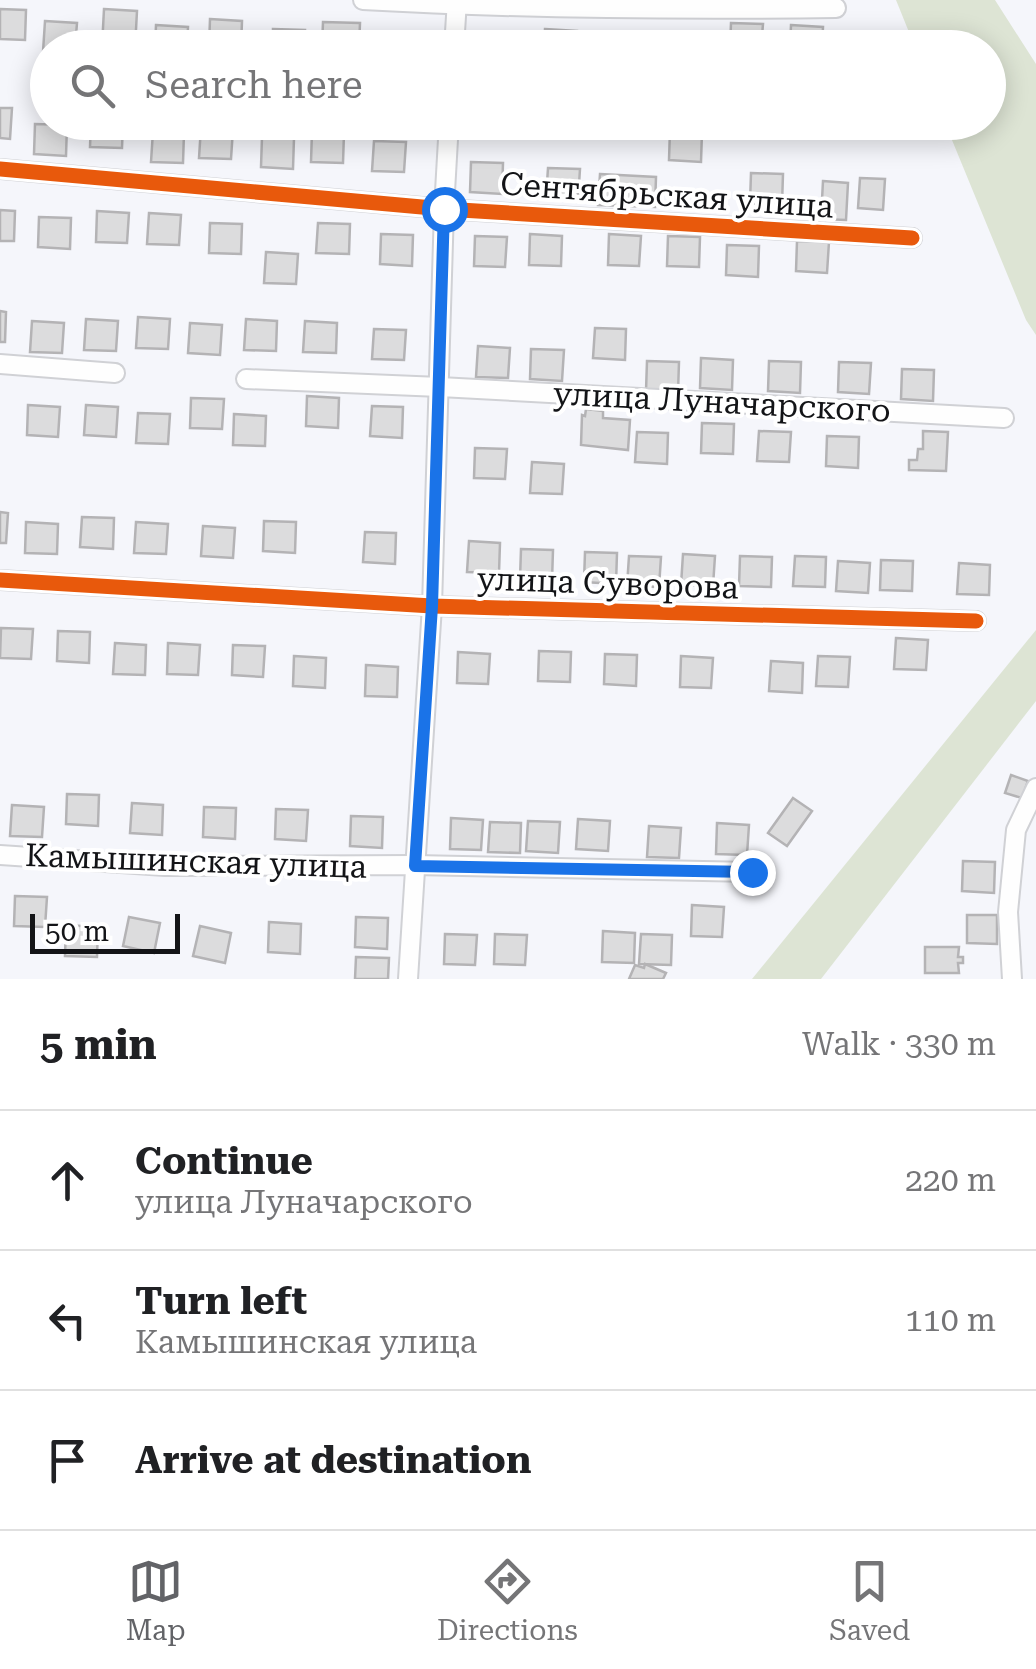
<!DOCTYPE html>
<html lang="en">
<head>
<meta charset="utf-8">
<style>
  :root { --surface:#fff; --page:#f6f6f6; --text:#202124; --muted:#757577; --line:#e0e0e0; --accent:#626367 }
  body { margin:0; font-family:"Roboto Serif",serif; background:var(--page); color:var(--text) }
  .scale { position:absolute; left:30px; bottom:25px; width:150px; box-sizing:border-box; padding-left:10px; border:5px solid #131417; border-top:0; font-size:28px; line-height:35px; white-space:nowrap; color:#131417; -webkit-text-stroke:8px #fff; paint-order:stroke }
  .stop { position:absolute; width:30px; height:30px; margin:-22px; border:8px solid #1a73e8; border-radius:50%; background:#fff }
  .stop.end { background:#1a73e8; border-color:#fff; box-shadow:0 2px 10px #0008 }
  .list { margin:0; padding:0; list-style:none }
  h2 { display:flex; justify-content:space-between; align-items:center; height:130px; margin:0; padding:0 40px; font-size:42px }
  h2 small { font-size:32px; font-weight:400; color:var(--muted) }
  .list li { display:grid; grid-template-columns:65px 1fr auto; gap:30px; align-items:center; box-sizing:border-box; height:140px; padding:0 40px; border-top:2px solid var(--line) }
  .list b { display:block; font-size:38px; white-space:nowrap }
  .list p { margin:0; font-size:32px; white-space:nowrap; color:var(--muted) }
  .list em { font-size:32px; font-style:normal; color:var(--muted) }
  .icon { flex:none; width:55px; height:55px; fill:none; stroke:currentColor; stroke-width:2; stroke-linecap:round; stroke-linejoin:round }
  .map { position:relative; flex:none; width:1036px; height:979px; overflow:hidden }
  .search { position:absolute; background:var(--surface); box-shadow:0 5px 25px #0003; left:30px; right:30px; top:30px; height:110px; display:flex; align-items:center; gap:25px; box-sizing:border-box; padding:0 35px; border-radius:55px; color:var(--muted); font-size:38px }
  .sheet { height:550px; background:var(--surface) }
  nav { display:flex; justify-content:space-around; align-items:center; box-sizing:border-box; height:140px; border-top:2px solid var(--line); background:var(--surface); font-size:28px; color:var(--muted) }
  nav a { display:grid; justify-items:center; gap:5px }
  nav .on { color:var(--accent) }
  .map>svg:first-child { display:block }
  .green { fill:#dde4d4 }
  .building { fill:#dcdcdd; stroke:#b4b3b5; stroke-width:2.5 }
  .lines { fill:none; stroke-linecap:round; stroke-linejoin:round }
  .minor-casing { stroke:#d0d1d5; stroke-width:22 }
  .minor { stroke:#fefefe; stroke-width:18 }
  .cycleway-casing { stroke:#fff; stroke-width:21 }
  .cycleway { stroke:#e8590c; stroke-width:15 }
  .route { stroke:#1a73e8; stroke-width:12 }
  .labels { text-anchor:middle; stroke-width:8; stroke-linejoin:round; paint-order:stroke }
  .street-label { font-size:32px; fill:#131417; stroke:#fff }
</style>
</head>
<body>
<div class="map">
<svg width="1036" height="979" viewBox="0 0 1036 979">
  <rect width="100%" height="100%" fill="#f5f6fb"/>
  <!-- green -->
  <g class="green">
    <path d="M896,0H995L1036,64V335L1026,320L945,123L988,122V48L915,47Z"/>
    <path d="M1036,630V701L821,979H752Z"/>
  </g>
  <!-- building -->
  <g class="building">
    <path d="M0,9L26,10L25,40L0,39Z"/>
    <path d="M104,9L137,11L135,48L102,47Z"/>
    <path d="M210,19L242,21L241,48H209Z"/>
    <path d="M45,21L77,23L75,48H48V52H43Z"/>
    <path d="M323,22L360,23L359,48H322Z"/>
    <path d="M731,23L763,24L761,48H730Z"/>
    <path d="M156,25L188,27L187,48H155Z"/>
    <path d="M791,25L823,27L822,48H790Z"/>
    <path d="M273,29L305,30L304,48H273Z"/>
    <path d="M545,29L577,31L576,48H544Z"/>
    <path d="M608,33L640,34L639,48H607Z"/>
    <path d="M389,36L420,38V48H388Z"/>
    <path d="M0,108H12L10,139L0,138Z"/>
    <path d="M91,122H123L122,148L90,147Z"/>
    <path d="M35,124L67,125L66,156L34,154Z"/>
    <path d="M201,127L233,129L231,159L199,158Z"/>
    <path d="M670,130L702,132L701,162L669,160Z"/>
    <path d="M153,131L184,133L183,163L151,162Z"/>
    <path d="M312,131L344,133L343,163L311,162Z"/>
    <path d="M262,137L294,138L293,169L261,167Z"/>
    <path d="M374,141L406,142L404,172L372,171Z"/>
    <path d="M471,162L503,163L502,194L470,192Z"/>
    <path d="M548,168L580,169L578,200L546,198Z"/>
    <path d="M751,173L783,174L782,205L750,203Z"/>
    <path d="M600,174L656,177L655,207L598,205Z"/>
    <path d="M860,178L885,179L883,210L858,208Z"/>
    <path d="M823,181L848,183L846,220L821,219Z"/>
    <path d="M0,210L15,211L14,241H0Z"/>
    <path d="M97,211L129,213L127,243L96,242Z"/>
    <path d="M149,213L181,215L179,245L147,244Z"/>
    <path d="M39,217L71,218L70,249L38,247Z"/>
    <path d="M210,223L242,224L241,254L209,253Z"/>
    <path d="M318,223L350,224L349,254L316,253Z"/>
    <path d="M381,234L413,235L412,266L380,264Z"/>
    <path d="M530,234L562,236L561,266L529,265Z"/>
    <path d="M609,234L641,236L639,266L608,265Z"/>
    <path d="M475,236L507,237L505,267L474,266Z"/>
    <path d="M668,236L700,237L699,267L667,266Z"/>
    <path d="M797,241L829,242L827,273L796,271Z"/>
    <path d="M727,245L759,246L758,277L726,275Z"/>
    <path d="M266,252L298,254L296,284L264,283Z"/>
    <path d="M0,311L6,312L5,342H0Z"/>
    <path d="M138,317L170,319L168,349L136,348Z"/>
    <path d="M86,319L118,321L116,351L84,350Z"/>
    <path d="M246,319L277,321L276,351L244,350Z"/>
    <path d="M32,321L64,323L62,353L30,352Z"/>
    <path d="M305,321L337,323L336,353L303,352Z"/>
    <path d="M190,323L222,325L220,355L188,353Z"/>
    <path d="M595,328L626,329L625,360L593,358Z"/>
    <path d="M374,329L406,330L404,360L372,359Z"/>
    <path d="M478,346L510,348L508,378L476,377Z"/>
    <path d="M531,349L564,350L562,381L530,379Z"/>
    <path d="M701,358L733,360L732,390L700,388Z"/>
    <path d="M647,361L679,362L678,393L646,391Z"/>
    <path d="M769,361L801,362L800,393L768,391Z"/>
    <path d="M839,362L871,363L869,394L838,392Z"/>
    <path d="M902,369L934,370L933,401L901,399Z"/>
    <path d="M307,396L339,398L338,428L306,426Z"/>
    <path d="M191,398L224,399L222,429L190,428Z"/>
    <path d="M28,405L60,407L58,437L27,435Z"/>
    <path d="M86,405L118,407L116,437L84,435Z"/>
    <path d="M372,406L403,407L402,438L370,436Z"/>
    <path d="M586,409L603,411V418L630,420L628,450L581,445L582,415L585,416Z"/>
    <path d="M138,413L170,414L168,444L136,443Z"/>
    <path d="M234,414L266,416L265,446L233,445Z"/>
    <path d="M702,423L734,424L733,454L701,453Z"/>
    <path d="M759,431L791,432L789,462L757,461Z"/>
    <path d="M923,431L948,432L946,471L909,470V460H917L918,449H923Z"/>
    <path d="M637,432L668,433L667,464L635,462Z"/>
    <path d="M827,436L859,437L858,468L826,466Z"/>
    <path d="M475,448L507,449L505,479L474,478Z"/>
    <path d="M532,462L564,464L562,494L530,493Z"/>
    <path d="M0,512L8,513L6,543H0Z"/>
    <path d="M82,517L114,518L113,549L80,547Z"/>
    <path d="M264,521L296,522L295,553L263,551Z"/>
    <path d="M26,522L58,524L57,554L25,553Z"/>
    <path d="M136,522L168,524L166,554L134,553Z"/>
    <path d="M203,526L235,528L233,558L201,556Z"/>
    <path d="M365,532L396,533L395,564L363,562Z"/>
    <path d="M469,541L500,543L499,573L467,572Z"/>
    <path d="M521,549L553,550L552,581L520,579Z"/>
    <path d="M585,552L617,553L616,584L584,582Z"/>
    <path d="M683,554L715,556L713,586L681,585Z"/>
    <path d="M629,556L661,557L659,587L627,586Z"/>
    <path d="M740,556L772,557L771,587L739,586Z"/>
    <path d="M795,556L826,557L825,587L793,586Z"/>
    <path d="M881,560L913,561L912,591L880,590Z"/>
    <path d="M838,561L870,563L868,593L836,591Z"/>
    <path d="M959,563L990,565L989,595L957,594Z"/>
    <path d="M1,628L33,629L31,659L0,658Z"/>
    <path d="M58,631L90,632L89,663L57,661Z"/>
    <path d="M896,638L928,640L926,670L894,669Z"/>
    <path d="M115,643L146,645L145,675L113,674Z"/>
    <path d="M168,643L200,645L198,675L167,674Z"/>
    <path d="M233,645L265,646L263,677L232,675Z"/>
    <path d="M539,651L571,652L570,682L538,681Z"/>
    <path d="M458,652L490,654L488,684L457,683Z"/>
    <path d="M605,654L637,655L636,686L604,684Z"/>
    <path d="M294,656L326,658L325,688L293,686Z"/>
    <path d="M681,656L713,658L711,688L680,687Z"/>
    <path d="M818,656L850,657L848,687L816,686Z"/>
    <path d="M771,661L803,663L802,693L769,691Z"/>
    <path d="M366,665L398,667L397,697L365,696Z"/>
    <path d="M1011,775L1028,781L1022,798L1005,793Z"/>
    <path d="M67,794L99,795L98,826L66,824Z"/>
    <path d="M793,798L812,811L787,846L768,833Z"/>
    <path d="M132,803L163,805L162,835L130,833Z"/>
    <path d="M12,805L44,807L42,837L10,836Z"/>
    <path d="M204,807L236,808L235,839L203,837Z"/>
    <path d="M276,809L308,810L306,841L275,839Z"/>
    <path d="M351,816L383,817L382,848L350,846Z"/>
    <path d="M451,818L483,820L481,850L450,849Z"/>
    <path d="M578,819L610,821L608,851L576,849Z"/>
    <path d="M528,821L560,822L558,853L526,851Z"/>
    <path d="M490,822L521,823L520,853L488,852Z"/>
    <path d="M717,823L749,825L747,855L716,854Z"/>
    <path d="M649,826L681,828L679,858L647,857Z"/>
    <path d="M963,861L995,862L994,893L962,891Z"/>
    <path d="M15,896L47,897L45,927L14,926Z"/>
    <path d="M692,905L724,907L722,937L691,936Z"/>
    <path d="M967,915H997V944L967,943Z"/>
    <path d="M129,917L160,923L154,953L123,946Z"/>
    <path d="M356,917L388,918L387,949L355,947Z"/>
    <path d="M269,922L301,924L300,954L268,952Z"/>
    <path d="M66,925L98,927L97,957L65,956Z"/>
    <path d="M200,926L231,933L225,963L193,956Z"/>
    <path d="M603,931L635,933L634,963L602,962Z"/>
    <path d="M445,934L477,935L475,965L444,964Z"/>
    <path d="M495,934L527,935L525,965L494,964Z"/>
    <path d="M641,934L672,935L671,965L639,964Z"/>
    <path d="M925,947H959L958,957H963V963H958L959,973H925Z"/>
    <path d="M356,957L389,958L388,979H355Z"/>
    <path d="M645,964L666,973L663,979H629L635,965L644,968Z"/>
  </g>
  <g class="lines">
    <!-- minor casing -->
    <g class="minor-casing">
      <g id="minor">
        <path d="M363,0C521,9 678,10 836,8"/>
        <path d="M454,48L457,0"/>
        <path d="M0,169L444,209L912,238"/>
        <path d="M0,364L115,373"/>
        <path d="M246,379L440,387L1004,418"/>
        <path d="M0,580L432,606L976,621"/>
        <path d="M0,855L165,866L415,865L752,872"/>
        <path d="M408,979L432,606L444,209L449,122"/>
        <path d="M1012,979L1008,912L1016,830L1036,788"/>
      </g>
    </g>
    <!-- minor -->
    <use href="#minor" class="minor"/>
    <!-- cycleway casing -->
    <g class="cycleway-casing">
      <g id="cycleway">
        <path d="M0,169L444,209L912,238"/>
        <path d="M0,580L432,606L976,621"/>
      </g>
    </g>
    <!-- cycleway -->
    <use href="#cycleway" class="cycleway"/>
  </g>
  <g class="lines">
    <!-- route -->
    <path class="route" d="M444,209L432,606L415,866L752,872"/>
  </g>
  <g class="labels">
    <!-- street labels -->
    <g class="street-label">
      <text transform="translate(667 195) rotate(4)" y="11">Сентябрьская улица</text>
      <text transform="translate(722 402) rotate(3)" y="11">улица Луначарского</text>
      <text transform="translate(608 583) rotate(2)" y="11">улица Суворова</text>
      <text transform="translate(196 861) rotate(2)" y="11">Камышинская улица</text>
    </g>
  </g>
</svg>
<div class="scale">50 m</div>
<div class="stop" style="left:444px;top:209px"></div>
<div class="stop end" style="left:752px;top:872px"></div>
<div class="search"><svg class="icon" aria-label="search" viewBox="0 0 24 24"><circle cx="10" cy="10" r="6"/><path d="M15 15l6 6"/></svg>Search here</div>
</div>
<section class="sheet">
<h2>5 min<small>Walk · 330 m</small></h2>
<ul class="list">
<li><svg class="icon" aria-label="ahead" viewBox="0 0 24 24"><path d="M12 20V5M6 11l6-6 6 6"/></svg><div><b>Continue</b><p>улица Луначарского</p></div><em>220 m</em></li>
<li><svg class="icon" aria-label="left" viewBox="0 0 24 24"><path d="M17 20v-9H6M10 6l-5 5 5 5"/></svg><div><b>Turn left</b><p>Камышинская улица</p></div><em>110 m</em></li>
<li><svg class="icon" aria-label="arrive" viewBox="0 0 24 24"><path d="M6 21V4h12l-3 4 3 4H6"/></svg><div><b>Arrive at destination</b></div></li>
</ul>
</section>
<nav>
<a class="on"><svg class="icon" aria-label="map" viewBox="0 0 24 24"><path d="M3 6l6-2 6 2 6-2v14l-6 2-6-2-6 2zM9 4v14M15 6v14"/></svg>Map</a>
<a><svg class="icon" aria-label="directions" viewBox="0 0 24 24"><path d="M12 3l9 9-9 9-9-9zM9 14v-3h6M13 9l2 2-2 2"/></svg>Directions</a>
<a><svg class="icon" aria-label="saved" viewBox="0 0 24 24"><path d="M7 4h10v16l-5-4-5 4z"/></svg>Saved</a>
</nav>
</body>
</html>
